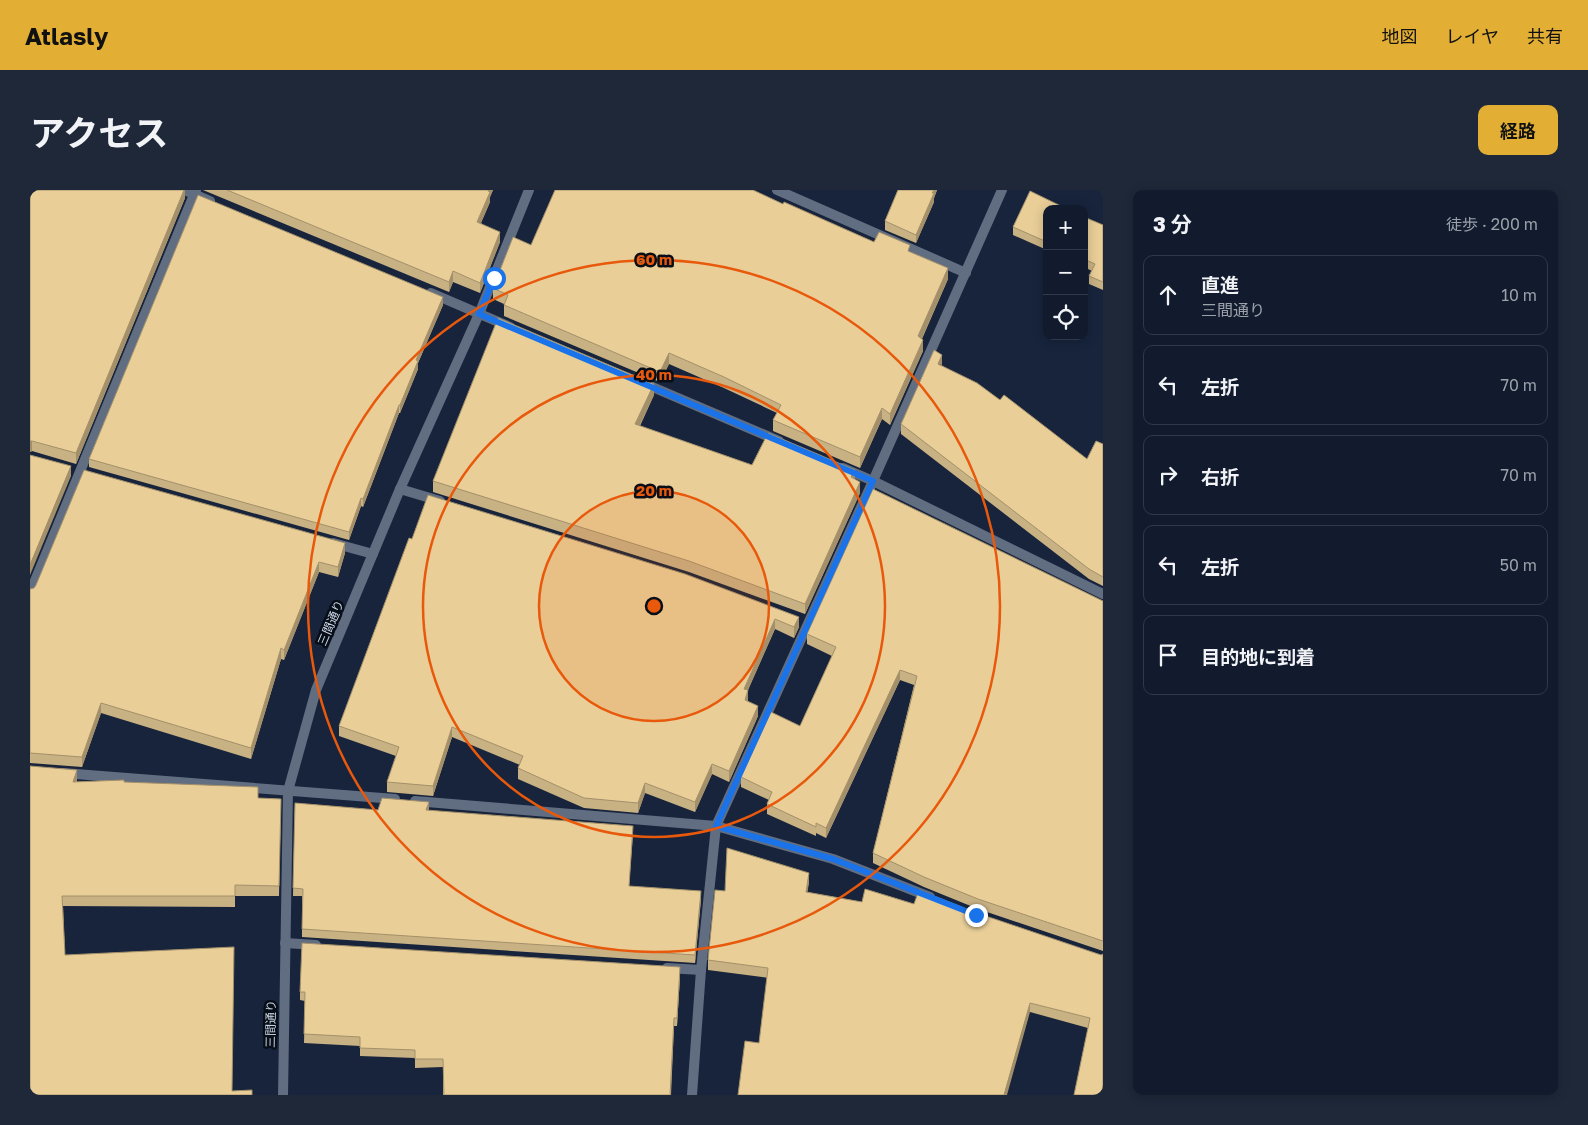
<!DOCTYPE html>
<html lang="ja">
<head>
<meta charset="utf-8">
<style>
  :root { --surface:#111b2d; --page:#1e2839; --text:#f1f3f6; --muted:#9ca1aa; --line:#303949; --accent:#e2af34 }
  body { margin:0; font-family:"Golos Text","Noto Sans JP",sans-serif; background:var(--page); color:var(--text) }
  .controls { position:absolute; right:15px; top:15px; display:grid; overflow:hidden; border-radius:10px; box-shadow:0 2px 12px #0003 }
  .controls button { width:45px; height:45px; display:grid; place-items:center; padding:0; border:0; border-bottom:1px solid var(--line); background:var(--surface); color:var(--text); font:25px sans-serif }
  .stop { position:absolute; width:15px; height:15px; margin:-11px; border:4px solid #1a73e8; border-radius:50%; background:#fff }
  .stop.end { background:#1a73e8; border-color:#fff; box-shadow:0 1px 5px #0008 }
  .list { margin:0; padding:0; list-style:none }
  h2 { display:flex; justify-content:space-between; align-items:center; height:65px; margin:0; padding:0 20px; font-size:21px }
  h2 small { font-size:16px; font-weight:400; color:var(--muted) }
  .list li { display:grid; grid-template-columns:32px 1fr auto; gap:15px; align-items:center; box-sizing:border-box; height:80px; margin:0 10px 10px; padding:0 10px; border:1px solid var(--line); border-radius:10px }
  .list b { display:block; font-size:19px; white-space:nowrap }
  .list p { margin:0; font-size:16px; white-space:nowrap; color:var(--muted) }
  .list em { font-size:16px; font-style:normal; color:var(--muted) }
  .icon { flex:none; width:28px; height:28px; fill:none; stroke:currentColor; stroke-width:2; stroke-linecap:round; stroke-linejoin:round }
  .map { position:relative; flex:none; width:1073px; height:905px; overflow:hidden; border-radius:10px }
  header { display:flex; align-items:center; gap:30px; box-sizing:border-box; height:70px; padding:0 25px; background:var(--accent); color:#111 }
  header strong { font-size:24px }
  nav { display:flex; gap:28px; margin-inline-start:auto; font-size:18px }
  .intro { display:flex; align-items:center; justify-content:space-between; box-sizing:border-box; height:120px; padding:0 30px }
  h1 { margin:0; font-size:35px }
  .button { padding:12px 22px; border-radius:10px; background:var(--accent); color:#111; font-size:18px; font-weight:700 }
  main { display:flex; gap:30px; padding:0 30px }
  aside { flex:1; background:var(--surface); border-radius:10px; box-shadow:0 2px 12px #0003 }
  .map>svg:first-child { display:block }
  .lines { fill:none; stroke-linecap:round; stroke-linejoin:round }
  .service { stroke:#616d80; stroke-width:10 }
  .minor { stroke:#616d80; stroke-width:10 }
  .tertiary { stroke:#616d80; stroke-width:10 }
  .wall { fill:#c8b183 }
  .shaded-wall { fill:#a3906a }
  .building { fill:#e9ce98; stroke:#a3906a }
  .route { stroke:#1a73e8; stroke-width:6 }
  .ring { fill:none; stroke:#e8590c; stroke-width:2.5 }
  .labels { text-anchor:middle; stroke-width:5; stroke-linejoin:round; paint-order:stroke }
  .street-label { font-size:12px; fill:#cbd5e5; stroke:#080e18 }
  .centre { fill:#e8590c; stroke:#080e18; stroke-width:2.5 }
  .ring-label { font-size:15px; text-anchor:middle; font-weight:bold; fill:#e8590c; stroke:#080e18; stroke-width:5; stroke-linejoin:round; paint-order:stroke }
</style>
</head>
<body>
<header>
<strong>Atlasly</strong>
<nav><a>地図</a><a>レイヤ</a><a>共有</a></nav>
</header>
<div class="intro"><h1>アクセス</h1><a class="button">経路</a></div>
<main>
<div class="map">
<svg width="1073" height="905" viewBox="0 0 1073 905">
  <rect width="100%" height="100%" fill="#17243c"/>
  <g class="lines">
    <!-- service -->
    <g class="service">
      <path d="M747,0L936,83"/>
      <path d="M370,299L410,311"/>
      <path d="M303,353L343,364"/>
    </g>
    <!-- minor -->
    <g class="minor">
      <path d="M0,403L166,0"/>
      <path d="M33,583L365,609"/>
      <path d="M385,611L686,636L803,669L900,707"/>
      <path d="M255,753L286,755"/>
      <path d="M637,778L671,780"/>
      <path d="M662,905L671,780L686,636L843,291L972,0"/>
    </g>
    <!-- tertiary -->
    <g class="tertiary">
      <path d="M154,0L180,11"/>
      <path d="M401,103L480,137"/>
      <path d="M613,193L749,251"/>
      <path d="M813,278L843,291L1073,404"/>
      <path d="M253,905L258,601L286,500L370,299L449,124L499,0"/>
    </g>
  </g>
  <!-- wall -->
  <g class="wall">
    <path d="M0,0H155V8L46,274L2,261L0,262Z"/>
    <path d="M173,0H463L460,7V12L451,33L470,52L450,103L423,92L419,102Z"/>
    <path d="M868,0H907L904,8V12L886,53L855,40V31Z"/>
    <path d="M753,14L844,52L880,62L918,89L892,149L893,161L860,235L852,229L830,278L743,241V230L747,223L694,198L639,174L630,192L474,126V114L463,109V98L501,55Z"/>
    <path d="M1017,19V60L983,45V37Z"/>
    <path d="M1054,27L1073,35V100L1059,94V86L1062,81L1054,77Z"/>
    <path d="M413,115L388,173V179L370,223H369L333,317L331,316L319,350L59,277V269Z"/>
    <path d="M911,175L970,210L1057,269L1073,254V396L1059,389L871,244V234Z"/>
    <path d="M624,205L610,236L722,275L825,289L830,303L775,424L659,382L403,302V291Z"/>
    <path d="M398,305L769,437L764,448L745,439L718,500V511L728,526L699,592L682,584L665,622L615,603L608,623L554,618L488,589V578L490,575L422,547L403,606L357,602V592L366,566L309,546V536L382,349Z"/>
    <path d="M315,363L308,387L289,382L254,470L251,469L221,569L71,523L52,577L0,573V399Z"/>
    <path d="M1073,411V761L948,719L894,697L843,673V663L884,495L870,490L796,648L786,643V646L737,624V614L739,610L711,597V587L770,536L802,466L777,454V444Z"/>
    <path d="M0,576L47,591V592H94L228,608L251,609L249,706H205V717L33,716L35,765L202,901L0,905Z"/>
    <path d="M265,613L348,620L399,619L398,621L603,644L599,696L671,709L665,773L272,747V706H263Z"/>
    <path d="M779,692L777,702L832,712L884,714L944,722L1071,765L1073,764L1058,838L1000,822L678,780V770L695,701Z"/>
    <path d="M650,786L647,836H644L641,905H413V877L385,878V868L330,866V856L274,853L275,811L270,810V802Z"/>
  </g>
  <!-- shaded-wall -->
  <g class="shaded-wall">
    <path d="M154,0H155V8L46,274V263Z"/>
    <path d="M458,0H463L460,7V12L447,42V32Z"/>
    <path d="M904,0H907L904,8V12L886,53V45Z"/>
    <path d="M470,42V52L450,103V93Z"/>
    <path d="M918,78V89L888,157V146Z"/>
    <path d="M423,81V92L419,102V92Z"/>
    <path d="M413,107V115L388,173V179L370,223V215L386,170Z"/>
    <path d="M893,150V161L860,235V224Z"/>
    <path d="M639,163V174L630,192V182Z"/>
    <path d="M912,165V175L908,174Z"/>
    <path d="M624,194V205L605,245V234Z"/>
    <path d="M369,215V223L333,317V309Z"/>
    <path d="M852,218V229L830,278V267Z"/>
    <path d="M0,251H2V261L0,262Z"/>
    <path d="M41,276V286L0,385V375Z"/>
    <path d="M825,280V291L821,287Z"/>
    <path d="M830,292V303L775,424V414Z"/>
    <path d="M331,308V316L319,350V342Z"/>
    <path d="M315,353V363L308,387V377Z"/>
    <path d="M289,372V382L254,470V460Z"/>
    <path d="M769,427V437L764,448V437Z"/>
    <path d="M745,429V439L714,509V499Z"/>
    <path d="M251,458V469L221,569V558Z"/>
    <path d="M870,480V490L796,648V638Z"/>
    <path d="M718,500V511L715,520V510Z"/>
    <path d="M71,513V523L52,577V567Z"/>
    <path d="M728,516V526L699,592V581Z"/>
    <path d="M422,537V547L403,606V596Z"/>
    <path d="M682,574V584L665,622V612Z"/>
    <path d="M47,580V591L43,603V592Z"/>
    <path d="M615,593V603L608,623V613Z"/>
    <path d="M399,612V619L396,628V620Z"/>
    <path d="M779,683V692L776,712V702Z"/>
    <path d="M671,701V709L665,773V765Z"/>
    <path d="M650,777V786L647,836V828Z"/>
    <path d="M1000,813V822L977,905H974Z"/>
  </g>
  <!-- building -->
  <g class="building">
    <path d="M0,0H154L46,263L2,251H0Z"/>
    <path d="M197,0H458V1L460,2L447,32L470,42L450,93L423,81L419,92Z"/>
    <path d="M525,0H723L753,14L754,12L844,52L849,42L880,55L878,61L918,78L888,146L893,150L860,224L852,218L830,267L743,230L751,215L694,187L639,163L630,182L474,115L478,105L463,98L483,47L501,55Z"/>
    <path d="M868,0H904L902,3H904L886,45L855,31Z"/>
    <path d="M1000,1L1037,19H1017V52L983,37Z"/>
    <path d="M168,5L413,107L386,170L388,171L370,215H369L333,309L331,308L319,342L59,269Z"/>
    <path d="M1054,27L1073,35V92L1059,86L1065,74L1054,69Z"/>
    <path d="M468,128L624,194L605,234L722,275L738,243L825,280L821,287L830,292L775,414L659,371L403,291Z"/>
    <path d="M904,160L912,165L908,174L947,193L970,210L974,205L1057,269L1066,251L1073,254V387L1059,379L871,234Z"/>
    <path d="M0,265L41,276L0,375Z"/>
    <path d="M54,280L315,353L308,377L289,372L254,460L251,458L221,558L71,513L52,567L0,563V399L4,398L6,395Z"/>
    <path d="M843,299L1073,411V751L948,709L894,687L843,663L887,486L870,480L796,638L786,633V637L737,614L742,602L711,587L741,522L770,536L806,457L777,444Z"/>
    <path d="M398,305L655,384L769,427L764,437L745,429L714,499L718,500L715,510L728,516L699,581L682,574L665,612L615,593L608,613L554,608L488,578L493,566L422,537L403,596L357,592L369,557L309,536L379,348L382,349Z"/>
    <path d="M0,576L47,580L43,592L94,590V592L228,597V608L251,609L249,696L205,695V706H32L35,765L204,757L202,901L222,900V905H0Z"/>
    <path d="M352,608L399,612L396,620L603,636L599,696L671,701L665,765L272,739L273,699L263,698L265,613L348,620Z"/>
    <path d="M697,658L779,683L776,702L832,712L835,699L884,714L889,700L944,722L1071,765L1073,764V905H1044L1060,828L1000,813L974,905H708L715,851L729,853L738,778L678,770L685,700L695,701Z"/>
    <path d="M272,753L650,777L647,828H644L640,905H414L413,869H385V860L330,858V847L274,844L275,802H270Z"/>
  </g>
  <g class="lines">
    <!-- route -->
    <path class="route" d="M464,88L449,124L843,291L686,636L803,669L946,725"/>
  </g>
  <!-- distance rings -->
  <circle cx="624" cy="416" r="115" fill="#e8590c" fill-opacity=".12"/>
  <g class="ring">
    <circle cx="624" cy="416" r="115"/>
    <circle cx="624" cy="416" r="231"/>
    <circle cx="624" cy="416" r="346"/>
  </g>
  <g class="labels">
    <!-- street labels -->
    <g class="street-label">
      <text transform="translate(301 433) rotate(-67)" y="4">三間通り</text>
      <text transform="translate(241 834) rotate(-89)" y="4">三間通り</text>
    </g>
  </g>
  <circle cx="624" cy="416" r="8" class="centre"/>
  <g class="ring-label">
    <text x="624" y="75">60 m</text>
    <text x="624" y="190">40 m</text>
    <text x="624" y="306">20 m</text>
  </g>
</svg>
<div class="controls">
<button>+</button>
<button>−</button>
<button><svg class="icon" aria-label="locate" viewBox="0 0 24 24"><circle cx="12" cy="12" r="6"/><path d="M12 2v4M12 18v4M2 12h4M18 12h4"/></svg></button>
</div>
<div class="stop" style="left:464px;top:88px"></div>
<div class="stop end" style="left:946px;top:725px"></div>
</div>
<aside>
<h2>3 分<small>徒歩 · 200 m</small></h2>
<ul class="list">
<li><svg class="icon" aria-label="ahead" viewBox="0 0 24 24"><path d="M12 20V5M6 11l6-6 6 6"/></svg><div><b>直進</b><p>三間通り</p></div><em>10 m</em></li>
<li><svg class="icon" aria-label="left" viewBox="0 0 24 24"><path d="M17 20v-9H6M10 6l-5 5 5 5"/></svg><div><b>左折</b></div><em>70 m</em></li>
<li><svg class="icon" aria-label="right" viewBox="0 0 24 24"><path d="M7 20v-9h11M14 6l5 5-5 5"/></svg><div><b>右折</b></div><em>70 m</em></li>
<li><svg class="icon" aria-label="left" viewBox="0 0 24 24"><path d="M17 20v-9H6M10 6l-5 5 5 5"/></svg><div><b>左折</b></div><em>50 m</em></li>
<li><svg class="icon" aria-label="arrive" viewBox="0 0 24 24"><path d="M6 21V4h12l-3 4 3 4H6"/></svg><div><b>目的地に到着</b></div></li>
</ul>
</aside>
</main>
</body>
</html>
